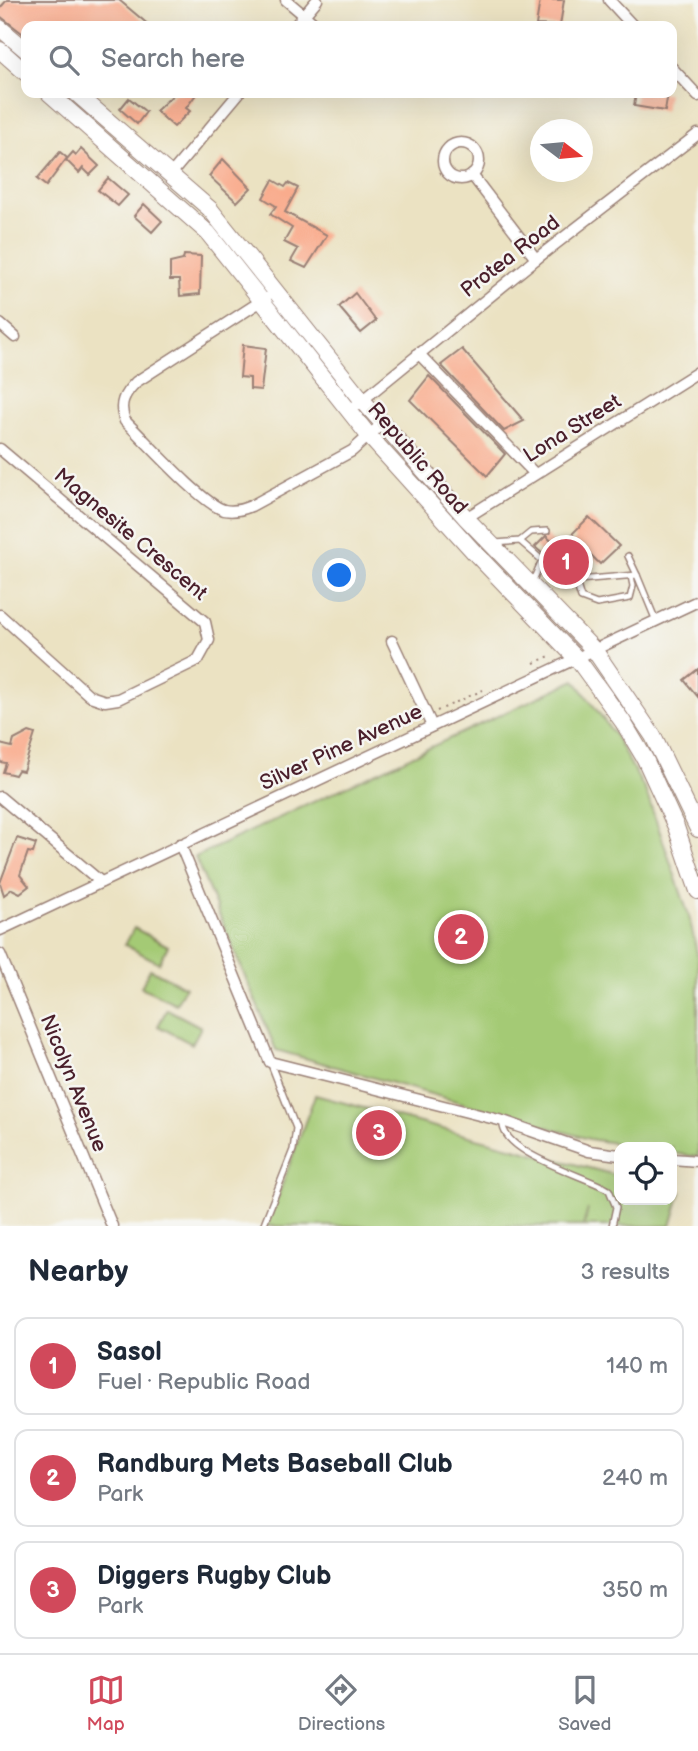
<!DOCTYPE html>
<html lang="en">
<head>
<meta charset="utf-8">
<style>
  :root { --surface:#fff; --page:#f6f6f7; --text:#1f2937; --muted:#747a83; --line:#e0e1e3; --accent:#d1495b }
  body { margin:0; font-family:"Balsamiq Sans",sans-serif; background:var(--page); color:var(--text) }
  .controls { position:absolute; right:21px; bottom:21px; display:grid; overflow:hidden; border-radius:14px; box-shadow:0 7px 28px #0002 }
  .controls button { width:63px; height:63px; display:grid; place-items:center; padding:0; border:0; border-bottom:2px solid var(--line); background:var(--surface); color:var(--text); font:35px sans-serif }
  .compass { position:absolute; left:530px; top:119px; width:63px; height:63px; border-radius:50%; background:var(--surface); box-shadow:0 7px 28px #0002; rotate:106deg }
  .you { position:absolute; left:340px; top:576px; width:24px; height:24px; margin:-18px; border:5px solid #fff; border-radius:50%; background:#1a73e8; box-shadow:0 0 0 10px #1a73e833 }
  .badge { display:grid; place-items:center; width:46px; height:46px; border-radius:50%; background:var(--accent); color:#fff; font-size:23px; font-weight:700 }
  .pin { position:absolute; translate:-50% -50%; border:4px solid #fff; box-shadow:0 2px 7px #0006 }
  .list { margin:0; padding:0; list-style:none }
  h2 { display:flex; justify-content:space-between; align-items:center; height:91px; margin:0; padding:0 28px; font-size:30px }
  h2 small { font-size:23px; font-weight:400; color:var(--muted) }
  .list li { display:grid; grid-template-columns:46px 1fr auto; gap:21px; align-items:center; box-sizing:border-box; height:98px; margin:0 14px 14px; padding:0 14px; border:2px solid var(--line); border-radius:14px }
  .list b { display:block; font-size:26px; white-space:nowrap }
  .list p { margin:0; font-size:23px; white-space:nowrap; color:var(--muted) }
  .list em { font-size:23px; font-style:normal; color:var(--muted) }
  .icon { flex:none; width:38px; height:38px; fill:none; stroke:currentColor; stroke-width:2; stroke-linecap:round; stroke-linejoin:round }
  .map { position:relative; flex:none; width:698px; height:1226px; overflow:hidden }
  .search { position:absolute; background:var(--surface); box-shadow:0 7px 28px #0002; left:21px; right:21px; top:21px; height:77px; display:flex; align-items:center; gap:18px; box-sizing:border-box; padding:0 24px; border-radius:14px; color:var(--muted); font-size:26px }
  .sheet { height:427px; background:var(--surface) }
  nav { display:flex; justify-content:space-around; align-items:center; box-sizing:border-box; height:98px; border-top:2px solid var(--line); background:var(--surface); font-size:19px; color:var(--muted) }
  nav a { display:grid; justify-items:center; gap:4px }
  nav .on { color:var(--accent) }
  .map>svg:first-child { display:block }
  .green { fill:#a4ca74; stroke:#777450; stroke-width:2 }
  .building { fill:#f9ac8d }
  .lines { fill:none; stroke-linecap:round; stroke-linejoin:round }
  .service-casing { stroke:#9a8076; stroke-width:8 }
  .minor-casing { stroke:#9a8076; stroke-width:13 }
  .secondary-casing { stroke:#9a8076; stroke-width:18 }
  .path { stroke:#9a8076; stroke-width:2; stroke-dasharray:2 5; stroke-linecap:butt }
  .service { stroke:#fff; stroke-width:5 }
  .minor { stroke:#fff; stroke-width:10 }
  .secondary { stroke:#fff; stroke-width:16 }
  .labels { text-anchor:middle; stroke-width:5; stroke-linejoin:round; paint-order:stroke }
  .street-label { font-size:21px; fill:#4a1f2b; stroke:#f6f6f2 }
</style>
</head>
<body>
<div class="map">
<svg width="698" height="1226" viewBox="0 0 698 1226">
  <rect width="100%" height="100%" fill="#f6f6f2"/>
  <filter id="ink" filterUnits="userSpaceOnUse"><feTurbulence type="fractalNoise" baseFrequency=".0143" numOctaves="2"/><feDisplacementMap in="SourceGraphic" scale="14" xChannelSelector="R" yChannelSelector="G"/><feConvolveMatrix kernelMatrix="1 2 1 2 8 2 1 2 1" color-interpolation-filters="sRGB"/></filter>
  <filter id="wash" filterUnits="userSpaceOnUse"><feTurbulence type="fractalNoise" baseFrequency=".00686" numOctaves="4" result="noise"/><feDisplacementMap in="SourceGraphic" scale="28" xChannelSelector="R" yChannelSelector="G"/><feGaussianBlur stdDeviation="1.57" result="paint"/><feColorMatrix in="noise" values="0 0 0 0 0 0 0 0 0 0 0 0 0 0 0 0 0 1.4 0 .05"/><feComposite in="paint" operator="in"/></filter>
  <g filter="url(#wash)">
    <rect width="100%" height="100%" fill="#ebe2c2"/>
    <!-- green -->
    <g class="green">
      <path d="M575,680L614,734L646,792L689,916L698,958V1157L672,1153V1147H639L589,1139L276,1050L195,857Z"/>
      <path d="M134,928L168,946L159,963L125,945Z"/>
      <path d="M150,969L185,987L176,1004L141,987Z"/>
      <path d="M167,1009L201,1027L192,1044L158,1026Z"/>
      <path d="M315,1095L619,1176V1200H672V1190L681,1192L671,1226H584L588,1209L583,1226H267Z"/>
    </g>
    <g id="blocks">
      <!-- building -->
      <g class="building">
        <path d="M7,0H119L150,26H26V36L0,16V8Z"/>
        <path d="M540,0H564L560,26L536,25Z"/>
        <path d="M175,93H197L186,108L190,111L174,127L156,111Z"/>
        <path d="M636,93H668L665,111L634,106Z"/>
        <path d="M129,98L146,112L137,124L120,109Z"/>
        <path d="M81,149L99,166L90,175L83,168L79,173L66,160L73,152L76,155Z"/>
        <path d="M60,152L67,158L46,186L37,179Z"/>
        <path d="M223,159L251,188L237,202L209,176Z"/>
        <path d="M108,178L128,195L118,206L98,190Z"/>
        <path d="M273,180L285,187L288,183L298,188L285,212L327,235L306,268L291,261L298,249L284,242L292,228L270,214L276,206L263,198Z"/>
        <path d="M144,204L162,221L152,232L134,216Z"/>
        <path d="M184,255L201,256L200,294L180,296L179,280H170V263L183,260Z"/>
        <path d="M355,293L376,321L361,333L339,307Z"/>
        <path d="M243,345L266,348L261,390L250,389V378L240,377Z"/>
        <path d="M462,349L524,421L504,431L441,365Z"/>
        <path d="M429,376L505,454L487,476L410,400Z"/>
        <path d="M589,517L619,546L600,564L589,553L577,566L584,573L568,576L535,547L546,536L563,552L576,539L572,534Z"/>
        <path d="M698,669V697L684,680Z"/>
        <path d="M29,732L35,734L23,771L18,770L15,775L3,772L6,763L0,762V744L12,747L14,740Z"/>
        <path d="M17,838L36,844L33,853L28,852L20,875L29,886L20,893L12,889L4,895L0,883Z"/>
      </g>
    </g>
  </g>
  <g filter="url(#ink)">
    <use href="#blocks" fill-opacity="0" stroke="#9a8076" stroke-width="2"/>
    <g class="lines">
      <!-- service casing -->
      <g class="service-casing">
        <g id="service">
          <path d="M520,541L566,581L637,575L656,621"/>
          <path d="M495,543L520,541L531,532L547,531"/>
          <path d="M628,556L637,575"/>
          <path d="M576,582L581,598L597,604L630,598L633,586L631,576"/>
          <path d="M532,583L542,560"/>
          <path d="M503,1121C498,1153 587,1176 609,1190L616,1207L612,1226"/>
          <path d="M263,1226L293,1150L296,1128L270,1062"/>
        </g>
      </g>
      <!-- minor casing -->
      <g class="minor-casing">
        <g id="minor">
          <path d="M286,0L317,26"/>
          <path d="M609,0L633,26"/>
          <path d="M295,26L317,0"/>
          <path d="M672,68L698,96"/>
          <circle cx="461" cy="161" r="18"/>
          <path d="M171,174L239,93"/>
          <path d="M472,175L536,259"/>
          <path d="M266,298L136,382C124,394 118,404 125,421C145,440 202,504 224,510C234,512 242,510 251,506L352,451L383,423"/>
          <path d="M0,324L15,337"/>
          <path d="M418,353L535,474"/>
          <path d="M349,411L536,259L698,134"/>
          <path d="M0,449L205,622L209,640L198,660L118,699L105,701L90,696L0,615"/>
          <path d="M466,518L698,372"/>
          <path d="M392,641L432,726"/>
          <path d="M0,797L101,882"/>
          <path d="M180,844L270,1062L503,1121L589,1151L619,1155"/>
          <path d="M0,930L698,601"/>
          <path d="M0,954L112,1226"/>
          <path d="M672,1159L698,1161"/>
        </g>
      </g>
      <!-- secondary casing -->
      <g class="secondary-casing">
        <g id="secondary">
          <path d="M0,28L26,50"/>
          <path d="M0,50L26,73"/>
          <path d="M49,93L208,233L369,436L473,551L578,660L623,722L645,759L676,827L698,891"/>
          <path d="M76,93L210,209L363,401L466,518L595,651L653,736L698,829"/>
        </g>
      </g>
      <!-- path -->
      <g class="path">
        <path d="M534,663L552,655"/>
        <path d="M437,711L483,690"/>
      </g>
      <!-- service -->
      <use href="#service" class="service"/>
      <!-- minor -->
      <use href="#minor" class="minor"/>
      <!-- secondary -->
      <use href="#secondary" class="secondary"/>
    </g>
  </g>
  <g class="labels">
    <!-- street labels -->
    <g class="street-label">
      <text transform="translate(510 256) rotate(-38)" y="7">Protea Road</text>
      <text transform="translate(572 428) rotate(-32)" y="7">Lona Street</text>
      <text transform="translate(418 458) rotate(49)" y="7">Republic Road</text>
      <text transform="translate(131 534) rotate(40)" y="7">Magnesite Crescent</text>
      <text transform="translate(341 747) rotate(-25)" y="7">Silver Pine Avenue</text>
      <text transform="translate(74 1083) rotate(68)" y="7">Nicolyn Avenue</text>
    </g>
  </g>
</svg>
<div class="controls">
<button><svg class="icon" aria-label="locate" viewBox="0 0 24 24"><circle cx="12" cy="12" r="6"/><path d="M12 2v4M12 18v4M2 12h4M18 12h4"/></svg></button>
</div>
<svg class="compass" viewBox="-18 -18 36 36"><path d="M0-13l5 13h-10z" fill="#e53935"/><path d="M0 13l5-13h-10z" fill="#747a83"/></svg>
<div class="you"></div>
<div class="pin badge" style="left:566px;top:562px">1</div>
<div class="pin badge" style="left:461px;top:937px">2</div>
<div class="pin badge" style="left:379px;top:1133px">3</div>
<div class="search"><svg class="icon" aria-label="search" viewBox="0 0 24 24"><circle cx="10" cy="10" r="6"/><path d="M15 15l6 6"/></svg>Search here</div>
</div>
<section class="sheet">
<h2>Nearby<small>3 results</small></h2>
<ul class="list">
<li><span class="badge">1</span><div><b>Sasol</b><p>Fuel · Republic Road</p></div><em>140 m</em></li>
<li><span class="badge">2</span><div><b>Randburg Mets Baseball Club</b><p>Park</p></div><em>240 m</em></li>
<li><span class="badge">3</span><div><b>Diggers Rugby Club</b><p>Park</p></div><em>350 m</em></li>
</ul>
</section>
<nav>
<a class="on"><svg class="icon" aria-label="map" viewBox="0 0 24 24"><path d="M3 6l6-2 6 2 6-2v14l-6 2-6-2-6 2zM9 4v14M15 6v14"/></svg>Map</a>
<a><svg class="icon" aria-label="directions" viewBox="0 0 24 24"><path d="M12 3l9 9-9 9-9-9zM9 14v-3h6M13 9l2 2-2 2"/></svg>Directions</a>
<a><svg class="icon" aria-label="saved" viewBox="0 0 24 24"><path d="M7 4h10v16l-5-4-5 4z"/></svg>Saved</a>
</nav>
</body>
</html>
